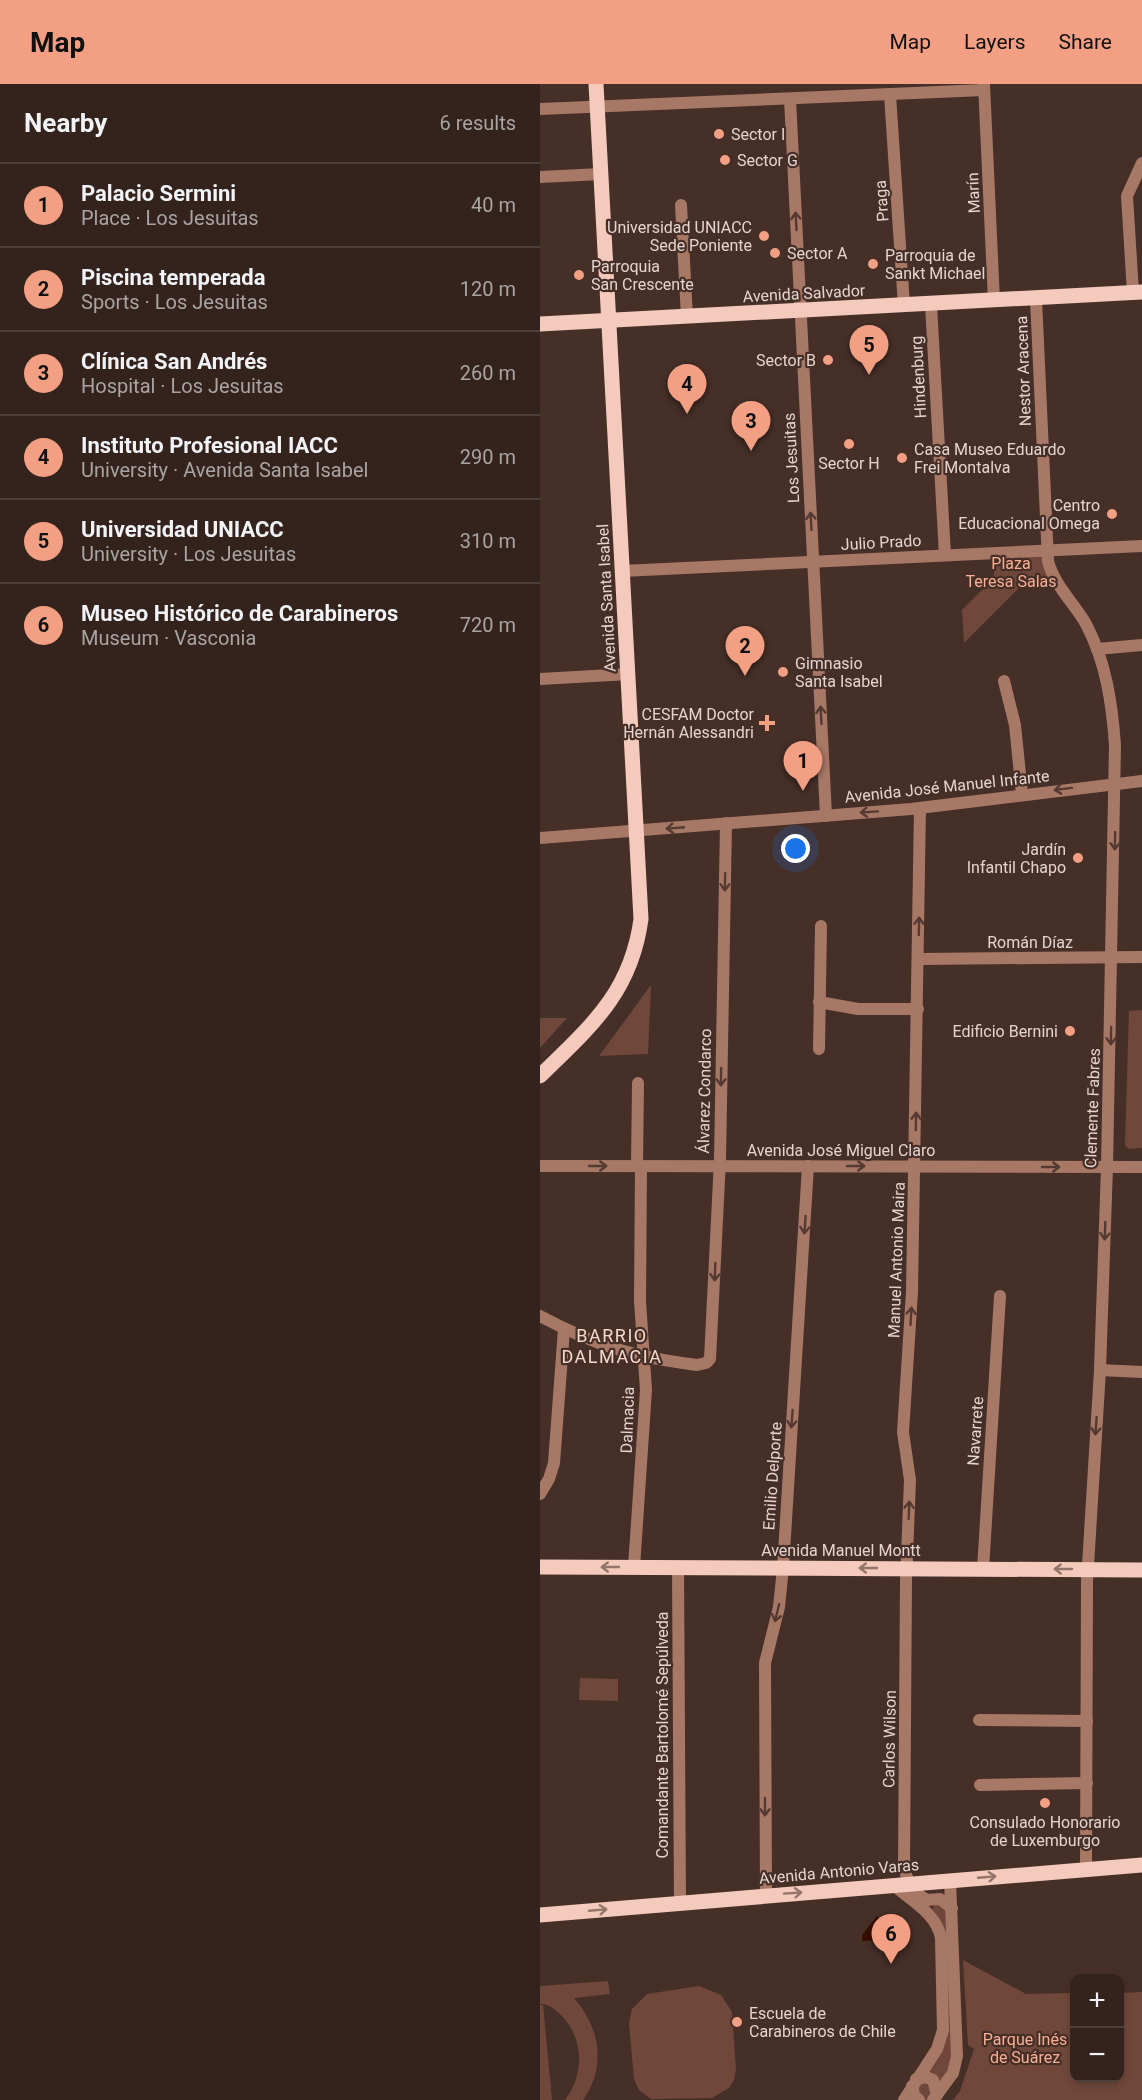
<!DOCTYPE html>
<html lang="en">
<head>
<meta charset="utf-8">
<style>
  :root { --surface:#34231d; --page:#3f2f2a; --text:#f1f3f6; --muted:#a9a4a4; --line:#4e403b; --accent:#f39f83 }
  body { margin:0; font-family:Roboto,sans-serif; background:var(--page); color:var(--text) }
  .controls { position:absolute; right:18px; bottom:18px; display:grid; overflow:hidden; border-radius:12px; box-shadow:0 3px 9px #0003 }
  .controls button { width:54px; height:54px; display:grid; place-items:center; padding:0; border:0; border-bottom:2px solid var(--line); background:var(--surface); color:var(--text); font:30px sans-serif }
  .you { position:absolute; left:256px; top:765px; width:21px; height:21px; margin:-15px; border:4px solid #fff; border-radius:50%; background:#1a73e8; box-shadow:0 0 0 9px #1a73e833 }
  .badge { display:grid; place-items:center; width:39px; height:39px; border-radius:50%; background:var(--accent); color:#111; font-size:20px; font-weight:700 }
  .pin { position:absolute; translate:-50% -50px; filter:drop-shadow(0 2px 3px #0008) }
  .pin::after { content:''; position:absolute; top:32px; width:21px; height:18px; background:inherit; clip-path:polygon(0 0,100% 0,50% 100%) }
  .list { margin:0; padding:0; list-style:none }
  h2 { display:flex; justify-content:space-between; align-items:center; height:78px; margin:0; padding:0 24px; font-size:26px }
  h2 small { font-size:20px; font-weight:400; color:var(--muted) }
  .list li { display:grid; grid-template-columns:39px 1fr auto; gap:18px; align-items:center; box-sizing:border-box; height:84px; padding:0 24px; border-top:2px solid var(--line) }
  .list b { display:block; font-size:22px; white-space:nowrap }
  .list p { margin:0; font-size:20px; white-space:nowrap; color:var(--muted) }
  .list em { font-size:20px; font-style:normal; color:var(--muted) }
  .map { position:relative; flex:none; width:602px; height:2016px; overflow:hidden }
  header { display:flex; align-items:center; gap:36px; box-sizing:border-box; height:84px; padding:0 30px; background:var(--accent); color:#111 }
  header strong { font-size:28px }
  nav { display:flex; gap:33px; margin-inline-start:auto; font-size:21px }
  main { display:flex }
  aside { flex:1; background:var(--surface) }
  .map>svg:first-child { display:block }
  .green { fill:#6f483b }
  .water { fill:#370e02 }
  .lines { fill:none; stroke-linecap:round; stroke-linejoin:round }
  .minor { stroke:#a87867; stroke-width:12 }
  .major { stroke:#f3cabc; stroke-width:15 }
  .oneway { stroke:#553a31 }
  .oneway2 { stroke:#94756a }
  .poi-dot { fill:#f39f83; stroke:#462f27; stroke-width:2 }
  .labels { text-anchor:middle; stroke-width:4.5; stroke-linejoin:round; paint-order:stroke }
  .poi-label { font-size:16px; fill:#e4d4cf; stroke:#462f27; text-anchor:start }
  .street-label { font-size:16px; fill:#e4d4cf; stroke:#462f27 }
  .park-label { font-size:16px; fill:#f9af96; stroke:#462f27 }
  .neighbourhood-label { font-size:18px; letter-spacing:1.5px; fill:#f5d7cc; stroke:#462f27 }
</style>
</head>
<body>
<header>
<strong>Map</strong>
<nav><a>Map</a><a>Layers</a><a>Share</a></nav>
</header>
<main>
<aside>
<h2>Nearby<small>6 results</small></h2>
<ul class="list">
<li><span class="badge">1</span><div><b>Palacio Sermini</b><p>Place · Los Jesuitas</p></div><em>40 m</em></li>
<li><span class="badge">2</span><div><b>Piscina temperada</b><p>Sports · Los Jesuitas</p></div><em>120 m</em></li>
<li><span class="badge">3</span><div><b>Clínica San Andrés</b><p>Hospital · Los Jesuitas</p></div><em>260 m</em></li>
<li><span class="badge">4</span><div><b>Instituto Profesional IACC</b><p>University · Avenida Santa Isabel</p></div><em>290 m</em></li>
<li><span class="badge">5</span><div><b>Universidad UNIACC</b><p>University · Los Jesuitas</p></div><em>310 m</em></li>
<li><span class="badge">6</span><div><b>Museo Histórico de Carabineros</b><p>Museum · Vasconia</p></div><em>720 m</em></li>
</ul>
</aside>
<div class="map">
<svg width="602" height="2016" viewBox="0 0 602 2016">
  <rect width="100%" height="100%" fill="#462f27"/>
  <!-- green -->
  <g class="green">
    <path d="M504,471L510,492L484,499L424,559L422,526L454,494V472Z"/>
    <path d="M111,901L108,970L59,972Z"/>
    <path d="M602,926V1064L589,1065L585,1061L589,927Z"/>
    <path d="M0,934H27L0,964Z"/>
    <path d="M40,1594L78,1595V1617L39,1616Z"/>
    <path d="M402,1820L409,1824L413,1948L410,1984L388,2016H369L407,1951L409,1941L406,1862L392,1825L395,1821Z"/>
    <path d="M423,1876L486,1910L534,1909V1994H580V1909L602,1908V2016H413L420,2007L434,1965L428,1961Z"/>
    <path d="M68,1897L70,1910L34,1914C60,1944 67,1982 43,2016H25C45,1990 44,1953 20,1930C14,1925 8,1919 0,1920V1902Z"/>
    <path d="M159,1902L181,1911L192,1928L196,1985L194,1996L189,2004L172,2014L111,2015L99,2006L94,1995L89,1939L92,1925L107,1910Z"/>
    <path d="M0,1921H3L12,2016H0Z"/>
  </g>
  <!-- water -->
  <path class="water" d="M337,1832L364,1853L362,1855L322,1857V1851Z"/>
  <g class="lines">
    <!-- minor -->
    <g class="minor">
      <path d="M444,0L454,217"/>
      <path d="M350,11L364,222"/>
      <path d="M250,15L286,732"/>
      <path d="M0,25L444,6"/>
      <path d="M0,93L61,90"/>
      <path d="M141,121L147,233"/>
      <path d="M593,209L587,112L602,79"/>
      <path d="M496,215L508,477C514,501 534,519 546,540C566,578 572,619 575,661L567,1083L560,1286L547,1498L546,1785"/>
      <path d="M391,221L405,471"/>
      <path d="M82,487L602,462"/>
      <path d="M557,565L602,561"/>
      <path d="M0,595L89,590"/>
      <path d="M464,597L475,641L482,710"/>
      <path d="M380,724L372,1208L363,1348L370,1396L366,1497L364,1782C367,1798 373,1809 387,1816"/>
      <path d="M0,754L371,725L602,697"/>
      <path d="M378,875L602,873"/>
      <path d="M279,918L318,925H378"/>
      <path d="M279,965L281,842"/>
      <path d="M0,1082L602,1083"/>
      <path d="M97,1082L98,999"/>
      <path d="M0,1232C56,1262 94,1273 157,1281L166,1279L170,1275L180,1076L186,739"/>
      <path d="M560,1286L602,1288"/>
      <path d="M0,1410L9,1395L14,1379L24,1245"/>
      <path d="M94,1483L106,1306L100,1217L101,1082"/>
      <path d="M138,1483L140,1819"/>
      <path d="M443,1485L460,1212"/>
      <path d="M439,1636L547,1637"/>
      <path d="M440,1701L547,1699"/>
      <path d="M353,1801C371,1816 397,1830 401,1854L403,1946L397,1965L364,2016"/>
      <path d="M226,1811L225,1579L239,1523L243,1484L268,1082"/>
      <path d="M387,1816L400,1815L412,1824"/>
      <path d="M376,1995L386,1993L393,1996L397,2011"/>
      <path d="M372,2002L374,2011L379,2016"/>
      <path d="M393,2016L413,1989L417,1972L410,1796"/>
    </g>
    <!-- major -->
    <g class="major">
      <path d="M0,240L602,208"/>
      <path d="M0,992C51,942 91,909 101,835L56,0"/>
      <path d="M0,1483L602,1486"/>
      <path d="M0,1831L602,1781"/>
    </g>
  </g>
  <!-- one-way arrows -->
  <defs><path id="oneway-shaft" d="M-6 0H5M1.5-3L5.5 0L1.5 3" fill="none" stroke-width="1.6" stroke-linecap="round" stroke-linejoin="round" transform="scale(1.5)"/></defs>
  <g class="oneway">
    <use href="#oneway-shaft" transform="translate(256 137) rotate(-93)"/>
    <use href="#oneway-shaft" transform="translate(271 437) rotate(-93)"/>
    <use href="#oneway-shaft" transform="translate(281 631) rotate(-93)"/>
    <use href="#oneway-shaft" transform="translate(523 705) rotate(173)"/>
    <use href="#oneway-shaft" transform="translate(329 728) rotate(176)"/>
    <use href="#oneway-shaft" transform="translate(135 744) rotate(175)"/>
    <use href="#oneway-shaft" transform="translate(575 757) rotate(91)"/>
    <use href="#oneway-shaft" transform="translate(185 798) rotate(91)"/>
    <use href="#oneway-shaft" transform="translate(379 842) rotate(-89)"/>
    <use href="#oneway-shaft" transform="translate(571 952) rotate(91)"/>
    <use href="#oneway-shaft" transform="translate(181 993) rotate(91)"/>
    <use href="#oneway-shaft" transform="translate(376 1037) rotate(-89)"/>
    <use href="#oneway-shaft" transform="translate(58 1082)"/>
    <use href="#oneway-shaft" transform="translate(316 1082)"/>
    <use href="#oneway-shaft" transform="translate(511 1083)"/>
    <use href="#oneway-shaft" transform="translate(265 1141) rotate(94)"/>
    <use href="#oneway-shaft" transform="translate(565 1147) rotate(92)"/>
    <use href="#oneway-shaft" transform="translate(175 1188) rotate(92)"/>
    <use href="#oneway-shaft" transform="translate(371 1232) rotate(-87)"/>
    <use href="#oneway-shaft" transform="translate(252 1335) rotate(94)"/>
    <use href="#oneway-shaft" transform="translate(556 1342) rotate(94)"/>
    <use href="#oneway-shaft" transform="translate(369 1426) rotate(-88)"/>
    <use href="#oneway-shaft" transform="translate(237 1529) rotate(104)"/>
    <use href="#oneway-shaft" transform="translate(225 1723) rotate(90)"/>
  </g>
  <g class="oneway2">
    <use href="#oneway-shaft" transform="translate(70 1483) rotate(-180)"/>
    <use href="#oneway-shaft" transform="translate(328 1484) rotate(-180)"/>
    <use href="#oneway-shaft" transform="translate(523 1485) rotate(-180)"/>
    <use href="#oneway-shaft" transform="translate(447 1793) rotate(-5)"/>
    <use href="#oneway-shaft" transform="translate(253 1809) rotate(-4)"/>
    <use href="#oneway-shaft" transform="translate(58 1826) rotate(-5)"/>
  </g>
  <!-- markers -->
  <g class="poi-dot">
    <circle cx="179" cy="50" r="6"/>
    <circle cx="185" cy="76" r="6"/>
    <circle cx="224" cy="152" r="6"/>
    <circle cx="235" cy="169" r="6"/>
    <circle cx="333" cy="180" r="6"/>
    <circle cx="39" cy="191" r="6"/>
    <circle cx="288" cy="276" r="6"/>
    <circle cx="309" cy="360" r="6"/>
    <circle cx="362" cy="374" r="6"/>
    <circle cx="572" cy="430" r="6"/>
    <circle cx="243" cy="588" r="6"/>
    <path d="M224 630h6v6h6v6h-6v6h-6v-6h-6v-6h6z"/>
    <circle cx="538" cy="774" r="6"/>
    <circle cx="530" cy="947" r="6"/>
    <circle cx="505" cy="1719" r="6"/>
    <circle cx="197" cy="1938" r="6"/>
  </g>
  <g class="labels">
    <!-- poi labels -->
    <g class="poi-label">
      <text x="191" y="56">Sector I</text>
      <text x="197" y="82">Sector G</text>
      <text x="212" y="149" text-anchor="end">Universidad UNIACC<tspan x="212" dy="18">Sede Poniente</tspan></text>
      <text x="247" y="175">Sector A</text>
      <text x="345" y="177">Parroquia de<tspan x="345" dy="18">Sankt Michael</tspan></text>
      <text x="51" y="188">Parroquia<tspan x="51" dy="18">San Crescente</tspan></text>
      <text x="276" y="282" text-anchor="end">Sector B</text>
      <text x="374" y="371">Casa Museo Eduardo<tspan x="374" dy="18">Frei Montalva</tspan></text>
      <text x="309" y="385" text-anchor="middle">Sector H</text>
      <text x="560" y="427" text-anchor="end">Centro<tspan x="560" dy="18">Educacional Omega</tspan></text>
      <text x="255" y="585">Gimnasio<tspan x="255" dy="18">Santa Isabel</tspan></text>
      <text x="214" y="636" text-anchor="end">CESFAM Doctor<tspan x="214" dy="18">Hernán Alessandri</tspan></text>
      <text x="526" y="771" text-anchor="end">Jardín<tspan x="526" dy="18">Infantil Chapo</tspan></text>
      <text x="518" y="953" text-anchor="end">Edificio Bernini</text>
      <text x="505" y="1744" text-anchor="middle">Consulado Honorario<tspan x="505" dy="18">de Luxemburgo</tspan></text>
      <text x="209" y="1935">Escuela de<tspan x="209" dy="18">Carabineros de Chile</tspan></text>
    </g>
    <!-- street labels -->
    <g class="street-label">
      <text transform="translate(433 109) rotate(-93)" y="6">Marín</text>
      <text transform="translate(341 117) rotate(-94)" y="6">Praga</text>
      <text transform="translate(264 209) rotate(-3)" y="6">Avenida Salvador</text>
      <text transform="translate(483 287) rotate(-92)" y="6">Nestor Aracena</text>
      <text transform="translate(378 293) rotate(-93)" y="6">Hindenburg</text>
      <text transform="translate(251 374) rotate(-93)" y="6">Los Jesuitas</text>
      <text transform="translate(341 458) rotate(-3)" y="6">Julio Prado</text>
      <text transform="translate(66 514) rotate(-93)" y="6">Avenida Santa Isabel</text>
      <text transform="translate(407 702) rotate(-6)" y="6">Avenida José Manuel Infante</text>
      <text x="490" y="864">Román Díaz</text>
      <text transform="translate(164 1007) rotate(-89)" y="6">Álvarez Condarco</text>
      <text transform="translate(552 1024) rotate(-88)" y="6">Clemente Fabres</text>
      <text x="301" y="1072">Avenida José Miguel Claro</text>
      <text transform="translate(356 1176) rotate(-88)" y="6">Manuel Antonio Maira</text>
      <text transform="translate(87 1336) rotate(-88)" y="6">Dalmacia</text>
      <text transform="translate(435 1347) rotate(-86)" y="6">Navarrete</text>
      <text transform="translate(232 1392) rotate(-86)" y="6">Emilio Delporte</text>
      <text x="301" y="1472">Avenida Manuel Montt</text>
      <text transform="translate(122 1651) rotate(-90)" y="6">Comandante Bartolomé Sepúlveda</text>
      <text transform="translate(349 1655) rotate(-89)" y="6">Carlos Wilson</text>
      <text transform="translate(299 1787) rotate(-5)" y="6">Avenida Antonio Varas</text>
    </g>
    <!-- park labels -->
    <g class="park-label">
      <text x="471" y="485">Plaza<tspan x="471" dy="18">Teresa Salas</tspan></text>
      <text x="485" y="1961">Parque Inés<tspan x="485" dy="18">de Suárez</tspan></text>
    </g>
    <!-- neighbourhood labels -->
    <g class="neighbourhood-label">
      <text x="72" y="1258">BARRIO<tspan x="72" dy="21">DALMACIA</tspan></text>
    </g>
  </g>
</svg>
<div class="controls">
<button>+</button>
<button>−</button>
</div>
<div class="you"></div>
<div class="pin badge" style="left:263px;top:707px">1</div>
<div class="pin badge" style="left:205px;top:592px">2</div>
<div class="pin badge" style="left:211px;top:367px">3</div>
<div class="pin badge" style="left:147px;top:330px">4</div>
<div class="pin badge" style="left:329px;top:291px">5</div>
<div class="pin badge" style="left:351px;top:1880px">6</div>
</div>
</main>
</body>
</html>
